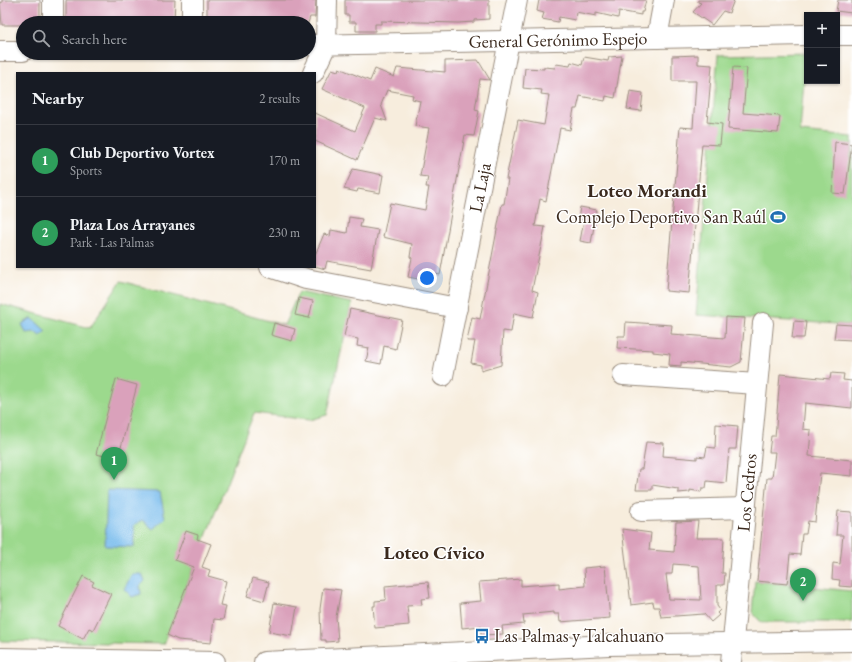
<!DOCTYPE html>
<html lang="en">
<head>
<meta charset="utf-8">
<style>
  :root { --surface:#171b24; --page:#242831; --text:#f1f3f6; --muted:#9ea1a6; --line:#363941; --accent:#7c3aed }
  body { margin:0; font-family:"EB Garamond",serif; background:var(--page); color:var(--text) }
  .controls { position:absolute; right:12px; top:12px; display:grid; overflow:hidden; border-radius:0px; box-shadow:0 1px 3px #0004 }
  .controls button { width:36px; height:36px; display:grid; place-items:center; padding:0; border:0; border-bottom:1px solid var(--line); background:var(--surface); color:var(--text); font:20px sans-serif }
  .you { position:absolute; left:427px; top:278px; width:14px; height:14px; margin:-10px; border:3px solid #fff; border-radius:50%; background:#1a73e8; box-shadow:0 0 0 6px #1a73e833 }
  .badge { display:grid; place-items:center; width:26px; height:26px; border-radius:50%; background:var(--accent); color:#fff; font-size:13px; font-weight:700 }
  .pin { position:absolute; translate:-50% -33px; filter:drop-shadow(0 1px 2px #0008) }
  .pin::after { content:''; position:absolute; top:21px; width:14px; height:12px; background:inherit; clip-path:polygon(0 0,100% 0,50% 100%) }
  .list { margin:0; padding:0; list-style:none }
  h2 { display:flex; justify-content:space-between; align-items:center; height:52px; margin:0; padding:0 16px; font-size:17px }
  h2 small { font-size:13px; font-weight:400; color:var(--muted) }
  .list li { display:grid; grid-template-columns:26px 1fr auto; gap:12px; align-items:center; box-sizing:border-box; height:72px; padding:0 16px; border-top:1px solid var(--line) }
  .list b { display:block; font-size:15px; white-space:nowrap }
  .list p { margin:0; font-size:13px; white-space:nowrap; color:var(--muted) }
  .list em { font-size:13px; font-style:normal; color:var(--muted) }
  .icon { flex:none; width:22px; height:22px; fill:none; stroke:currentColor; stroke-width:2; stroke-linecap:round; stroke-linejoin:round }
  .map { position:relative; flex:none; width:852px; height:662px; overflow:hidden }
  .search { position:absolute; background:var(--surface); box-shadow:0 1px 3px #0004; left:16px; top:16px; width:300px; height:44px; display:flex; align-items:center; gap:10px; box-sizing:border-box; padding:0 14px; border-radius:22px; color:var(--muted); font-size:15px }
  .panel { position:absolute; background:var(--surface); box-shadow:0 1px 3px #0004; left:16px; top:72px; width:300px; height:196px; border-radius:0px }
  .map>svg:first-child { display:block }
  .green { fill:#9cd98d; stroke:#6c8256 }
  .water { fill:#75baec; stroke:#587285 }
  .building { fill:#daa1bb; fill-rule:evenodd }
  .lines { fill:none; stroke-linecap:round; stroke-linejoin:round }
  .minor-casing { stroke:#998c7e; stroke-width:22 }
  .minor { stroke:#fff; stroke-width:20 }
  .labels { text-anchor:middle; stroke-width:3; stroke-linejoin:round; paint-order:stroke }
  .street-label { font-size:18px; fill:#3b2a1e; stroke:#fff }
  .poi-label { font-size:18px; fill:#3b2a1e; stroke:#fff; text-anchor:end }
  .neighbourhood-label { font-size:19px; font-weight:bold; fill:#3b2a1e; stroke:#fff }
</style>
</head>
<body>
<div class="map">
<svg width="852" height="662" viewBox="0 0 852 662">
  <rect width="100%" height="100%" fill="#fff"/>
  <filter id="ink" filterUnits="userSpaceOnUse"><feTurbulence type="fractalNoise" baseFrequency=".025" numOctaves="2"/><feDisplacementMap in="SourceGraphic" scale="8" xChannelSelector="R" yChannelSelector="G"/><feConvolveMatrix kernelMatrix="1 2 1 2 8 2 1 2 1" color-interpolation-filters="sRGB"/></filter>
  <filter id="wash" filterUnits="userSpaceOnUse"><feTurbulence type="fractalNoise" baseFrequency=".012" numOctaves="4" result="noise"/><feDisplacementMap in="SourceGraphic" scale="16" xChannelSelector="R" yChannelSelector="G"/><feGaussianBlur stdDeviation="0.9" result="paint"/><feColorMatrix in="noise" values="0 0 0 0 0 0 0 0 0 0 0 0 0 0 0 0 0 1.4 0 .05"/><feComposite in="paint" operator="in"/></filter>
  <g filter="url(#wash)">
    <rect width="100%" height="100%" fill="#f7eddd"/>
    <!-- green -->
    <g class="green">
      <path d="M806,53L800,132L852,137V325L696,315L718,55Z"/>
      <path d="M121,281L284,325L299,292L352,303L327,415L309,420L254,413L164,644L0,641V304L90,328Z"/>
      <path d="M755,581L852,591V622H761L752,612Z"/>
    </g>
    <!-- water -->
    <g class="water">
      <path d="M32,318L46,331L40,336L35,332L26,333L22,324Z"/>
      <path d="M107,490L160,492L165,518L153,529L143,520L134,525V547L105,546Z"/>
      <path d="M132,574H142L145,581L140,586L141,594L132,597L124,589Z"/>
    </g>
    <g id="blocks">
      <!-- building -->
      <g class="building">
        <path d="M2,0H40V19H34L33,23H23V25H2L0,2L2,3Z"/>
        <path d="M66,0H175L174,21H168V23H72L70,20H66Z"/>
        <path d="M207,0H316L315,17H310L308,23H213L211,22V19H207Z"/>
        <path d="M345,0H489V19L474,20V22L458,23L381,21V24H375V31H356V22H349V15H345Z"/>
        <path d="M539,0H646L643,12H641V15L619,11L618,18L596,13V16L576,12L575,20L559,17L558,22L542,19L544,13L537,11Z"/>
        <path d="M698,0H734L729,13L723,11L712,25L693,12L701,3L698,2Z"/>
        <path d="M838,0H852V13L836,11Z"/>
        <path d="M698,55V64L712,65L707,122L722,124L720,145L702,144L689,293L666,291L680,127L693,128L696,81H672V56Z"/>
        <path d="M622,56L615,98L606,96L605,101L580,96L577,109H574L570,130L560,128L546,201L540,199L535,226L545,227L532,290L538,292L533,317L514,313L511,332L503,331L501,365L481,371V365L471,363L475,341H467L472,317L480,319L502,204H504L508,179H506L518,120L544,125L549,95L541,94L542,90L523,88L525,68L544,69V67L555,68L556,64L570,66L571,62L582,65L584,57L608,61L609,57Z"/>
        <path d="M478,60L490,80L480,79L475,110L479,111L474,136L465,135L440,275L435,274L433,282L408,277L412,258L410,257L412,244L383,237L390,203L425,210L429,187H426L428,177L420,176L429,128L415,126L420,101L412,99L413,95L387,90L381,105L387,121L375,118L357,160L315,141V113L355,131L365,108L322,89L332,69L338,71L339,68L370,81L375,69L394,77L397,68L445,72V61Z"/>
        <path d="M733,67L747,68L743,113L780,116L778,133L728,129Z"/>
        <path d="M630,91L643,93L641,111L627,109Z"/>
        <path d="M835,142L852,144L845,194L832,193Z"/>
        <path d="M353,169L383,175L380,193L358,189L357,192L344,189Z"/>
        <path d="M580,207L597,210L591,243L580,241L584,220L578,219Z"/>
        <path d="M349,217L362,219L360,227L378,230L371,269L327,261L325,269L315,266V255L324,234L330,236L331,230L347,233Z"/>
        <path d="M299,298L313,301L309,318L295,315Z"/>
        <path d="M350,309L402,320L396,349L384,346L381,364L366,361L369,348L357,346L358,339L344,336Z"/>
        <path d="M726,317L745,318L741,362L731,367L681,362V366L669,365L670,354L653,352V350L617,348L618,336H625L626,322L672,325L671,334L725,338Z"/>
        <path d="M794,321L806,322L804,338H792Z"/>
        <path d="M274,323L295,329L292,341L271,335Z"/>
        <path d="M836,324L852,325V340L834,339Z"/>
        <path d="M831,373L844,374L843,380L852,381V408L805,403L803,429L811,430L809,456L852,460V476L820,473L815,522L808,521L806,534H802L800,555L790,554L787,584L757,581L767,478H772L775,452H769L771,436H775L776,426L780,374L830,379Z"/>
        <path d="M116,379L137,385L118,459L96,454Z"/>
        <path d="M716,424L738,426L736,449H729L726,483L707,481L706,488H702L701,492L690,490V492L678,493V489L652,485V490H636L639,469H642L646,442L664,443L663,456L697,459V456L705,457L707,447L715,448Z"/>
        <path d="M838,511L852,512V587L839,586L840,580L832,579L833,563L840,564L843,535H836Z"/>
        <path d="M698,521L696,538H724L722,573H725L724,585H717V606L720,610L717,613L719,615L711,622L704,614L661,617L659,607H654L653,602L631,605L622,529L651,533L649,550L674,552L676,522ZM673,564L699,566L701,600L669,599L666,574H672Z"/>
        <path d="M186,531L198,535L197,539L211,544L202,567L210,570L208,576L226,581L220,605L226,606L223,620L214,619L211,643L178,640L167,635L194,567L175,560Z"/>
        <path d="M605,566L610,618L560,622L559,614H554V612L523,615L524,624L502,626L503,634L481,635V626L462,628L460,603L481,601L479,582L521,579V586L559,583V589L585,586L584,568Z"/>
        <path d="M83,576L94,582L92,585L111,594L93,630L89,628L83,639L58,626Z"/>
        <path d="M253,578L269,582L264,601L247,596Z"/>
        <path d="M428,582L430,598L421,599L422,605L407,606L409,625L375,628L373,606H375V601L386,600L385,586Z"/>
        <path d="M323,588L341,590L336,617L338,641L326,642V640H321L320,609Z"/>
        <path d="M274,603L297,607L292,636L269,632Z"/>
      </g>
    </g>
  </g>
  <g filter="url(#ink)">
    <use href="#blocks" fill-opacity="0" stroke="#998c7e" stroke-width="1"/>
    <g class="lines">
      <!-- minor casing -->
      <g class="minor-casing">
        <g id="minor">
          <path d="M53,23V0"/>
          <path d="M192,23V0"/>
          <path d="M837,35H852"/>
          <path d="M657,38L664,0"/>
          <path id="s1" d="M309,45L807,35"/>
          <path d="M0,51H23"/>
          <path d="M313,73L326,45L327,0"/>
          <path d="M270,267L306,279L457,308"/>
          <path d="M623,375L757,384"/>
          <path id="s2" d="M443,376L517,0"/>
          <path d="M641,511L746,508"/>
          <path d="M0,658L215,662"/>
          <path d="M264,662L609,645L852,641"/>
          <path id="s3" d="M731,662L763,323"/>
        </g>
      </g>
      <!-- minor -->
      <use href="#minor" class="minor"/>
    </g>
  </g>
  <!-- icons -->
  <defs>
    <g id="stadium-bare" transform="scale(1.2)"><path d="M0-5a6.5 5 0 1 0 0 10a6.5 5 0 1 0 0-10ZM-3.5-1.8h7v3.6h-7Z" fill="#1f6fb2" stroke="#fff" stroke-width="2.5" paint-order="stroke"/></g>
    <g id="bus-bare" transform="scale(1.2)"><path d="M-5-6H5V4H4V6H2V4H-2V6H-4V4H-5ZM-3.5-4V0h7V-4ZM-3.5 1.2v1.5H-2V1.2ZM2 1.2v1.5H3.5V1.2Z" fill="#1f6fb2" stroke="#fff" stroke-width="2.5" paint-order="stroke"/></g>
  </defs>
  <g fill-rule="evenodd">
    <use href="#stadium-bare" x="778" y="217"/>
    <use href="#bus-bare" x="482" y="636"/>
  </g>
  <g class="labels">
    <!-- street labels -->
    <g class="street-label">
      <text dy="6" stroke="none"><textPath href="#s1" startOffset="249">General Gerónimo Espejo</textPath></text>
      <text dy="6" stroke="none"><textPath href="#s2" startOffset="192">La Laja</textPath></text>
      <text dy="6" stroke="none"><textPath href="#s3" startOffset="170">Los Cedros</textPath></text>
    </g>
    <!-- poi labels -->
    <g class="poi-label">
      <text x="766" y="223">Complejo Deportivo San Raúl</text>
      <text x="494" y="642" text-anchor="start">Las Palmas y Talcahuano</text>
    </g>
    <!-- neighbourhood labels -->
    <g class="neighbourhood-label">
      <text x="647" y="197">Loteo Morandi</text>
      <text x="434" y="559">Loteo Cívico</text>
    </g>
  </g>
</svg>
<div class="controls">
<button>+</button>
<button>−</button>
</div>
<div class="you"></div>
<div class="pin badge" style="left:114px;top:480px;background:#2e9e5b">1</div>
<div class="pin badge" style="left:803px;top:601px;background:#2e9e5b">2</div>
<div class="search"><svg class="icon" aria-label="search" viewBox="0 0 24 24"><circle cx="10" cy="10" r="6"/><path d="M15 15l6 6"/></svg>Search here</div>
<section class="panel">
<h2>Nearby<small>2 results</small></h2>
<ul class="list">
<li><span class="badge" style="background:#2e9e5b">1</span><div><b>Club Deportivo Vortex</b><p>Sports</p></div><em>170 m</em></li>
<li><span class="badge" style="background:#2e9e5b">2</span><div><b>Plaza Los Arrayanes</b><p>Park · Las Palmas</p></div><em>230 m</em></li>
</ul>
</section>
</div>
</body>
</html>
